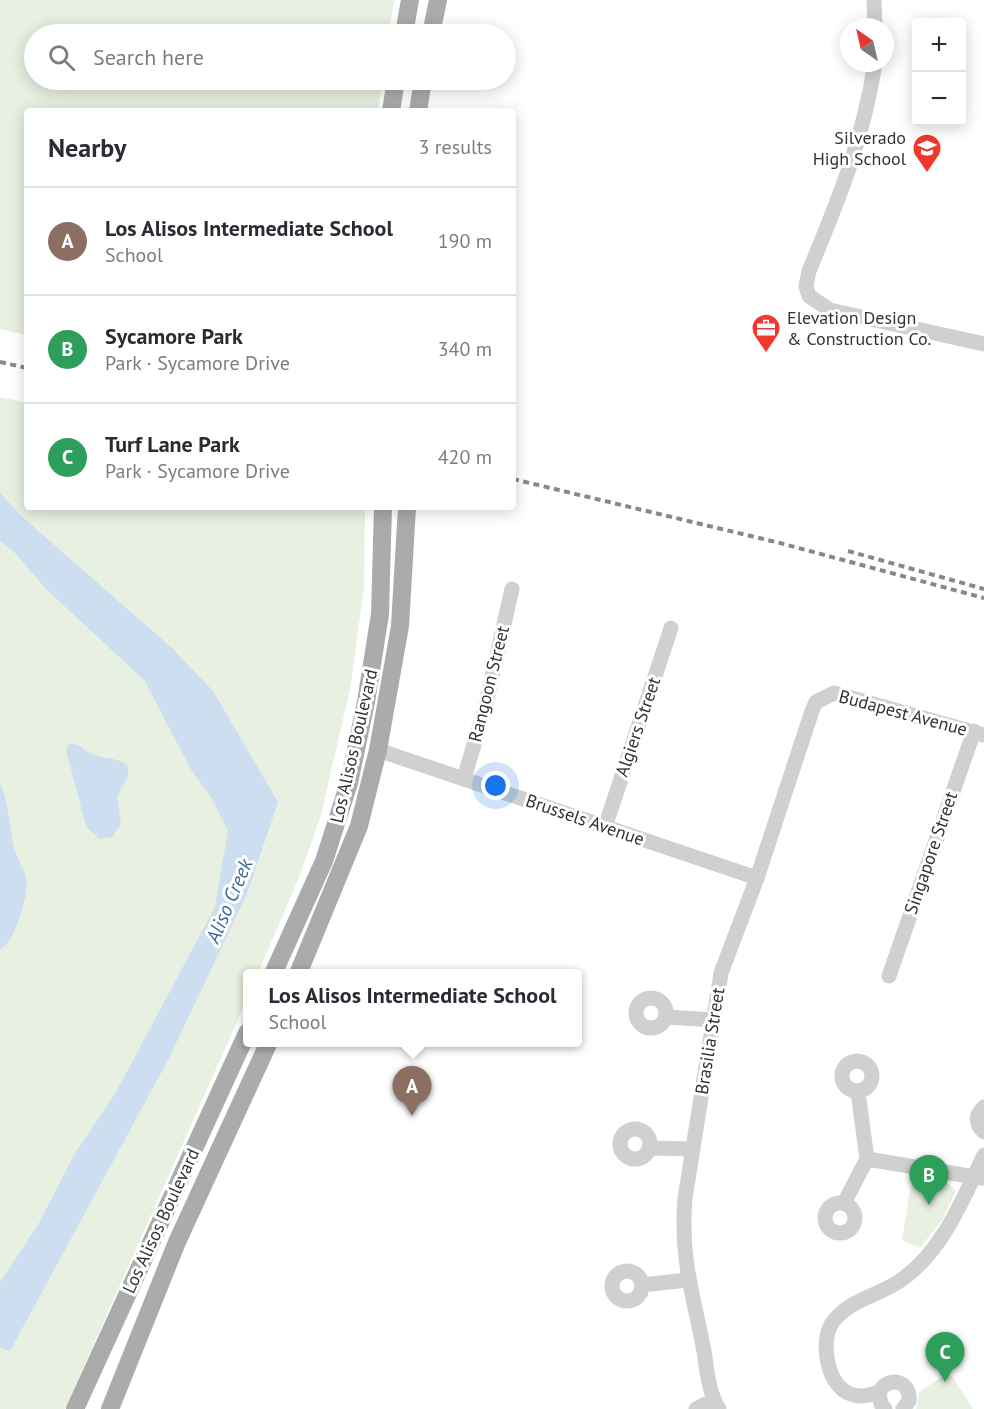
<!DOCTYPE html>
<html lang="en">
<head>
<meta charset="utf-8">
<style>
  :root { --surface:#fff; --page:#f7f7f7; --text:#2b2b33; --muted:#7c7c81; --line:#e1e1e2; --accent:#111827 }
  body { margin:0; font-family:"PT Sans",sans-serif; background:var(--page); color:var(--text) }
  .controls { position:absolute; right:18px; top:18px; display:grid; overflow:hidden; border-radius:6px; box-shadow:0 3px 15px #0003 }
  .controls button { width:54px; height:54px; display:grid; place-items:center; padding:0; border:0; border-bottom:2px solid var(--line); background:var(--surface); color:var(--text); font:30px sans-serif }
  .compass { position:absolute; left:840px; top:18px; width:54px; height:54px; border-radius:50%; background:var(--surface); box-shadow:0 3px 15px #0003; rotate:326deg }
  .you { position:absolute; left:496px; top:786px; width:21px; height:21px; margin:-15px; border:4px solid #fff; border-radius:50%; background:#1a73e8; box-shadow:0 0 0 9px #1a73e833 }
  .badge { display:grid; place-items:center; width:39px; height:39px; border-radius:50%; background:var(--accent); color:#fff; font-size:20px; font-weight:700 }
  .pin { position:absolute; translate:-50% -50px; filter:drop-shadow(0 2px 3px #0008) }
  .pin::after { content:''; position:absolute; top:32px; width:21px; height:18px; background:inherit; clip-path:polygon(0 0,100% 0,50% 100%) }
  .popup { position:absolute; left:243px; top:969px; width:339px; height:78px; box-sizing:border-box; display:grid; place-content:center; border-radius:6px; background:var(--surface); filter:drop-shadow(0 2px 4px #0005); font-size:20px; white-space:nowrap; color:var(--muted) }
  .popup b { font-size:22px; color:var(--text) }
  .popup::after { content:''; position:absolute; left:50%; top:100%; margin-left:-12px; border:12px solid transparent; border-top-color:var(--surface) }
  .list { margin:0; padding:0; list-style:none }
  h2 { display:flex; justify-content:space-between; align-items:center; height:78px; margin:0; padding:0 24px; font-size:26px }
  h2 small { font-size:20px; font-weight:400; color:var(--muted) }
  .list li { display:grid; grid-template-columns:39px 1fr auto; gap:18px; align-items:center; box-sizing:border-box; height:108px; padding:0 24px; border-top:2px solid var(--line) }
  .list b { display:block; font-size:22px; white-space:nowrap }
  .list p { margin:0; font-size:20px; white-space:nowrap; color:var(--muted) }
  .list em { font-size:20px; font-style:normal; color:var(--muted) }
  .icon { flex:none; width:33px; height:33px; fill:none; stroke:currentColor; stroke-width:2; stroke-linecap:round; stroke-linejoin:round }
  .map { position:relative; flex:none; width:984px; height:1409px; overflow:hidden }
  .search { position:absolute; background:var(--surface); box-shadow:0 3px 15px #0003; left:24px; top:24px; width:492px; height:66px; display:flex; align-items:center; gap:15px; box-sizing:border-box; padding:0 21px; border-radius:33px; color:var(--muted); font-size:22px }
  .panel { position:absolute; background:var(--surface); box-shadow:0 3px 15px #0003; left:24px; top:108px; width:492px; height:402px; border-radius:6px }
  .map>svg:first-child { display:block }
  .green { fill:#e7f0e1 }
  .water { fill:#cddef0 }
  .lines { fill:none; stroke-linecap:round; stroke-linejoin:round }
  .minor { stroke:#d0d0d0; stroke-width:15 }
  .major { stroke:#ababab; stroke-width:18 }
  .rail { stroke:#888; stroke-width:4; stroke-dasharray:6 4.5; stroke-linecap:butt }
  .labels { text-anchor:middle; stroke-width:6; stroke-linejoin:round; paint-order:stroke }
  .poi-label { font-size:18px; fill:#333; stroke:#fff; text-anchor:end }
  .street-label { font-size:18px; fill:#333; stroke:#fff }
  .water-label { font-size:20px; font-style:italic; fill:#39699d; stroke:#fff }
</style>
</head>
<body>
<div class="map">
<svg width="984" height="1409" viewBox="0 0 984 1409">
  <rect width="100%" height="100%" fill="#fff"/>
  <!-- green -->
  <g class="green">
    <path d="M0,0H394L389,34H34V80H383L378,111H27V335L0,329Z"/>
    <path d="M0,397L27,403V507H365L364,587L351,685L321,815L300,875L258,973L247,974V999L65,1409H0Z"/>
    <path d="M918,1175L947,1183L956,1191L942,1220L920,1248L902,1240L910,1189Z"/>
    <path d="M949,1372L973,1409H916L919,1392Z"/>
  </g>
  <!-- water -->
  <g class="water">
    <path d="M0,492L19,514L172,648L213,691L278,802L247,894L168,1060L10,1351L0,1348V1282L39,1223L75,1153L116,1092L215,907L228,831L211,797L190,768L145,681L46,589L16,554L0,541Z"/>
    <path d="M70,744C80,743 83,750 92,754C103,759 118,757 128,766V776L117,797L121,825L112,837L99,839L86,826L66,750Z"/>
    <path d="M0,783C9,804 9,825 14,847C17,860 26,870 27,883C27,897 14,945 0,949Z"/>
  </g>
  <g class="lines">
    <!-- minor -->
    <g class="minor">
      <path d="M874,0L875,27"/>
      <path d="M875,63C863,140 839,199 809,271L806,286L809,296L830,310L984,344"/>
      <path d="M378,750L757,878"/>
      <path d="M464,778L484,712L512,589"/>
      <path d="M605,827L671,628"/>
      <path d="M889,976L974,731"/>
      <circle cx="651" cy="1013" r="15"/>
      <path d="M666,1017L714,1020"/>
      <circle cx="857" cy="1076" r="15"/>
      <path d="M984,1107C975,1115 975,1124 984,1132"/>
      <circle cx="635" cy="1144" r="15"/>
      <path d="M649,1148L693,1149"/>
      <path d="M867,1159L981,1178"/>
      <circle cx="840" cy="1218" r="15"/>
      <path d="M844,1203L867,1159L858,1092"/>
      <circle cx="627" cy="1286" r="15"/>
      <path d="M642,1285L687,1280"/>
      <path d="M879,1392C868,1396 859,1398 848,1393C827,1383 820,1342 832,1323C849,1299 879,1296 901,1280C942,1252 963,1199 984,1155"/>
      <path d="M696,1409L714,1400"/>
      <path d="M719,1409C708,1391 707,1370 704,1351C693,1293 680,1259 685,1198L721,973L757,878L812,711L816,702L834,693L984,735"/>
      <path d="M885,1409L881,1404L879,1392C889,1375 911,1381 909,1401L903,1409"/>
    </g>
    <!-- major -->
    <g class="major">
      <path d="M404,34L410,0"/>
      <path d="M431,34L438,0"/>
      <path d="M391,111L396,80"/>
      <path d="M418,111L423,80"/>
      <path d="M273,974L324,861L349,783L366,702L380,614L383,507"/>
      <path d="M298,974L359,826L378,750L400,626L407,507"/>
      <path d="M75,1409L247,1033"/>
      <path d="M110,1409L177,1242L269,1042"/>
    </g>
    <!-- rail -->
    <g class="rail">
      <path d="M0,362L27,368"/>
      <path d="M513,479L780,543L984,598"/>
      <path d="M848,551L984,589"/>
    </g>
  </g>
  <!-- icons -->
  <defs>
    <g id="school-pin" transform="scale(1.5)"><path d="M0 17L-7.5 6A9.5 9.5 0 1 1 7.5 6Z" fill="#f2382d" stroke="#fff"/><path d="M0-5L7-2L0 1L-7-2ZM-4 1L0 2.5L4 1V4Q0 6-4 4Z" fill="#fff"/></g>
    <g id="office-pin" transform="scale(1.5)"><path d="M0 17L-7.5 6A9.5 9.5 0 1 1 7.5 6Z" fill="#f2382d" stroke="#fff"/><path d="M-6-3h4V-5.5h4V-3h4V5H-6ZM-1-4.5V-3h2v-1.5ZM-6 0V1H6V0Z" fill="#fff"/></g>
  </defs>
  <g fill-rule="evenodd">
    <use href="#school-pin" x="927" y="148"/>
    <use href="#office-pin" x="766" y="328"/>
  </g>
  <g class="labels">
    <!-- poi labels -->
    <g class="poi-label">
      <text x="906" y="144">Silverado<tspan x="906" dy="21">High School</tspan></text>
      <text x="787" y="324" text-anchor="start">Elevation Design<tspan x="787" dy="21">&amp; Construction Co.</tspan></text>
    </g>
    <!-- street labels -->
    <g class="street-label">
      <text transform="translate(489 684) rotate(-76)" y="6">Rangoon Street</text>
      <text transform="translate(903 713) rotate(15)" y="6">Budapest Avenue</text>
      <text transform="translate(638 727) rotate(-71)" y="6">Algiers Street</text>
      <text transform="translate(354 746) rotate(-77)" y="6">Los Alisos Boulevard</text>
      <text transform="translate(585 820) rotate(19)" y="6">Brussels Avenue</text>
      <text transform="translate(931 853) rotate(-71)" y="6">Singapore Street</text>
      <text transform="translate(710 1041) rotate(-81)" y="6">Brasilia Street</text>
      <text transform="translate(161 1221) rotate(-65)" y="6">Los Alisos Boulevard</text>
    </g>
    <!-- water labels -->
    <g class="water-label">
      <text transform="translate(229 901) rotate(-67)" y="7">Aliso Creek</text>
    </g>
  </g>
</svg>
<div class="controls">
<button>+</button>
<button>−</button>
</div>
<svg class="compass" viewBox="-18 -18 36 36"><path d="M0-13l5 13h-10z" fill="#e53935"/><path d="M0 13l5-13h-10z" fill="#7c7c81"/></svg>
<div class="you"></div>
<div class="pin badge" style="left:412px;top:1116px;background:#8d6e63">A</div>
<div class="popup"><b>Los Alisos Intermediate School</b>School</div>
<div class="pin badge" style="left:929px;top:1205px;background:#2e9e5b">B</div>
<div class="pin badge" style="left:945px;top:1382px;background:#2e9e5b">C</div>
<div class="search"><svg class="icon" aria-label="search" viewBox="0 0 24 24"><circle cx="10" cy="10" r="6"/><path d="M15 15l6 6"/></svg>Search here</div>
<section class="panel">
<h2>Nearby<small>3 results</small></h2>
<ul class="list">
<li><span class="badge" style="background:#8d6e63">A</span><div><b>Los Alisos Intermediate School</b><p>School</p></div><em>190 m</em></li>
<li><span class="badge" style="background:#2e9e5b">B</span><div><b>Sycamore Park</b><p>Park · Sycamore Drive</p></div><em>340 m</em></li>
<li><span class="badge" style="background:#2e9e5b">C</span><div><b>Turf Lane Park</b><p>Park · Sycamore Drive</p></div><em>420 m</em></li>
</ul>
</section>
</div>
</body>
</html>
